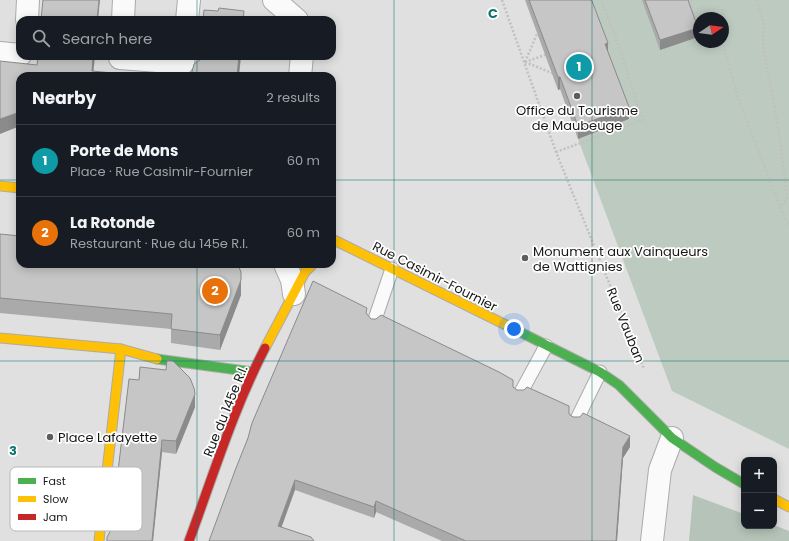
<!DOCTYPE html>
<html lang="en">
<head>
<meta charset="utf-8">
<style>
  :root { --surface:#171b24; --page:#242831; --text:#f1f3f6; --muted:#9ea1a6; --line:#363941; --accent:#2563eb }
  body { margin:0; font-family:Poppins,sans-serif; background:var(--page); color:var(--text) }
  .controls { position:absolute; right:12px; bottom:12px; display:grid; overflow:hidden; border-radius:8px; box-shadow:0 2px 10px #0003 }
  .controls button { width:36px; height:36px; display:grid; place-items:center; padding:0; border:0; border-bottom:1px solid var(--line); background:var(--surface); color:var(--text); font:20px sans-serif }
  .compass { position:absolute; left:693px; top:12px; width:36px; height:36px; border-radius:50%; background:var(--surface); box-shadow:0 2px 10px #0003; rotate:77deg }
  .you { position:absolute; left:514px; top:329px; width:14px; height:14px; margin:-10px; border:3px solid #fff; border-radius:50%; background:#1a73e8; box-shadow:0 0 0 6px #1a73e833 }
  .badge { display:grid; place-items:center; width:26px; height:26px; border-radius:50%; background:var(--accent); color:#fff; font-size:13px; font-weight:700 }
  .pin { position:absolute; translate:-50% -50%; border:2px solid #fff; box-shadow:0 1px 4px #0006 }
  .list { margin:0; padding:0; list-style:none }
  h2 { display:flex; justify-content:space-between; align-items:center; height:52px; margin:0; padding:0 16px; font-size:17px }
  h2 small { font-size:13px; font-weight:400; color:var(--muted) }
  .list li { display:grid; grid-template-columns:26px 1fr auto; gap:12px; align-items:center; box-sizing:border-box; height:72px; padding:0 16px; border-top:1px solid var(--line) }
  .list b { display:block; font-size:15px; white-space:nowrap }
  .list p { margin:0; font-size:13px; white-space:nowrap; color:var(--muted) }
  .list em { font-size:13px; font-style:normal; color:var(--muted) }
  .icon { flex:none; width:22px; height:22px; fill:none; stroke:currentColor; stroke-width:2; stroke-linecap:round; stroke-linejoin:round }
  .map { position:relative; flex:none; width:789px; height:541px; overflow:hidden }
  .search { position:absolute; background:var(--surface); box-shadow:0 2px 10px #0003; left:16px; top:16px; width:320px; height:44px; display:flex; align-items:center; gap:10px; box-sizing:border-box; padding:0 14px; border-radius:12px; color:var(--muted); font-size:15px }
  .panel { position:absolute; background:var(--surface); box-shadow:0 2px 10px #0003; left:16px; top:72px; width:320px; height:196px; border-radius:12px }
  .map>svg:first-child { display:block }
  .green { fill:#bccabf; fill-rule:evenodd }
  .forest { fill:#b5c3b8 }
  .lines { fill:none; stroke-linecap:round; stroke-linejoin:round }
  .lane-casing { stroke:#ababab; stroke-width:15 }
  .street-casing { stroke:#ababab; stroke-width:24 }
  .fast-casing { stroke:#ababab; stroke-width:11 }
  .slow-casing { stroke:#ababab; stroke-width:11 }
  .jam-casing { stroke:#ababab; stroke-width:11 }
  .path { stroke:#c0c0c1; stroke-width:2.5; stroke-dasharray:2 2; stroke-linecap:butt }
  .lane { stroke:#fafafa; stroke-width:13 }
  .street { stroke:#fafafa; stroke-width:22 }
  .fast { stroke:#4caf50; stroke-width:9 }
  .slow { stroke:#ffc107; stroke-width:9 }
  .jam { stroke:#c62828; stroke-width:9 }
  .wall { fill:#aaaaab }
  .shaded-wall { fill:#8b8b8b }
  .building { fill:#c6c6c7; stroke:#8b8b8b }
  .grid { fill:none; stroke:#0f766e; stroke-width:1; stroke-opacity:0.55 }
  .poi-dot { fill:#5d5d5e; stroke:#fff; stroke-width:1.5 }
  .labels { text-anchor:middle; stroke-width:3.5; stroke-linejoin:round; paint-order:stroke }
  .poi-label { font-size:13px; fill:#171718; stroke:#fff; text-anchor:start }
  .street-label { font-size:13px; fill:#171718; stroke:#fff }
  .key { fill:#fff; stroke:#b9b9ba; stroke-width:1 }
  .key-label { font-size:11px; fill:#171718 }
  .grid-label { font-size:13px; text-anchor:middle; font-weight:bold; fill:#0f766e; stroke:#fff; stroke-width:3.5; stroke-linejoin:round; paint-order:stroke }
</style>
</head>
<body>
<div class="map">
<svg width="789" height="541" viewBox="0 0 789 541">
  <rect width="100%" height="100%" fill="#e0e0e1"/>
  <!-- green -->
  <path class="green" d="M584,0H789V449L672,391L578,139L630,119ZM699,18H723V42H699Z"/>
  <!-- forest -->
  <path class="forest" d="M693,495L744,514V526L774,525L789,531V541H689Z"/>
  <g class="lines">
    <!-- lane casing -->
    <g class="lane-casing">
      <g id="lane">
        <path d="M374,322L392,269"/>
        <path d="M520,394L546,346"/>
        <path d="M576,421L600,372"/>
      </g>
    </g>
    <!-- street casing -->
    <g class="street-casing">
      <g id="street">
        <path d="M274,0L297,20"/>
        <path d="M27,20L28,0"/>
        <path d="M123,20L124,0"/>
        <path d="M187,20L189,0"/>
        <path d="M0,53L20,55"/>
        <path d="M120,56V58L183,63L184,56"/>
        <path d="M300,76L302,56"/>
        <path d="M285,264L292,280L294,294"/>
        <path d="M652,541L660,470L672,438"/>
      </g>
    </g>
    <!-- fast casing -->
    <g class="fast-casing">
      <g id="fast">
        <path d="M504,324L600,372L619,385L672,438L715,467L744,484"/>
        <path d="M157,359L253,372"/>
      </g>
    </g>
    <!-- slow casing -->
    <g class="slow-casing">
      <g id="slow">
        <path d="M0,186L20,188"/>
        <path d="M332,239L504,324"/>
        <path d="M0,338L121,349L157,359"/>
        <path d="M265,348L305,272L313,264"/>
        <path d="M774,499L789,507"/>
        <path d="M99,541L121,349"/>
      </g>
    </g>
    <!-- jam casing -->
    <g class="jam-casing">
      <path id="jam" d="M189,541C213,476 233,410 265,348"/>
    </g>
    <!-- path -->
    <g class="path">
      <path d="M502,0L556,152L644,369"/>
      <path d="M757,0L764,25L763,39L764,51L780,138L787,199L780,207"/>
      <path d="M687,3L693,0"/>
      <path d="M723,9L724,48L739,100L780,207L789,226"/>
      <path d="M525,62L537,34"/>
      <path d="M525,62L552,73"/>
      <path d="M525,62L545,55"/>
      <path d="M556,152L643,120L614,32L601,0"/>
      <path d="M693,541V540"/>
    </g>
    <!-- lane -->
    <use href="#lane" class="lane"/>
    <!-- street -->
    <use href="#street" class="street"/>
    <!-- fast -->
    <use href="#fast" class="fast"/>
    <!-- slow -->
    <use href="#slow" class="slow"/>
    <!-- jam -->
    <use href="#jam" class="jam"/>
  </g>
  <!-- wall -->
  <g class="wall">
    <path d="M525,0H590L608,51L629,119L578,139L560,89L558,90Z"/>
    <path d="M642,0H688L698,37L660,50Z"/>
    <path d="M0,234L241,295L220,350L171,343V329L0,313Z"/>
    <path d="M367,314L371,319L513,387L517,390L569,414L573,417L630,447L623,458L617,541H442L376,512L374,518L295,490L209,541Z"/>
    <path d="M129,379L195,407L176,454L162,452L153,541H107L111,530Z"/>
  </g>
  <!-- shaded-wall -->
  <g class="shaded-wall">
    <path d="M99,0H100L98,20H97Z"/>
    <path d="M698,28V37L660,50V40Z"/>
    <path d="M608,43V56L605,44Z"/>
    <path d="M93,56H95L93,76L92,71Z"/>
    <path d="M239,56H241L239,76H237Z"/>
    <path d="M558,77H560V89L558,90Z"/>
    <path d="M629,107V119L578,139V126Z"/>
    <path d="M20,112V126L0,134V119Z"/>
    <path d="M241,280V295L220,350V335Z"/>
    <path d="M195,394V407L176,454V441Z"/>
    <path d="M630,436V447L623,458L617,541H616L623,447Z"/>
    <path d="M162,440V452L153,541H152Z"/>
    <path d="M295,480V490L278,537V526Z"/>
    <path d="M376,501V512L374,518V507Z"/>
  </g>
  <!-- building -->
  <g class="building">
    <path d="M43,0H99L97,20H41Z"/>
    <path d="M529,0H590L591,1H592L608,43L605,44L629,107L578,126L560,77H558Z"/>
    <path d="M645,0H688L698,28L660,40Z"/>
    <path d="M219,8L244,11L243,20H203L204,10L218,11Z"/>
    <path d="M38,56H93L92,71L144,76H20V112L0,119V61L37,65Z"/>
    <path d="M200,56H239L237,76H191L194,64L200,60Z"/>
    <path d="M0,234L20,236V264H237L238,265L241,272V280L220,335L171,329L172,314L0,298Z"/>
    <path d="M313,281L367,308L366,313L371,319H376L381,315L499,372L513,380V387L517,390H524L527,387L569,406V414L573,417H580L583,413L630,436L623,447L616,541H466L376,501L374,507L295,480L278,526L311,537L314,541H209L236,468L248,438L252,423Z"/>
    <path d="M167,360L173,361L190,378L194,388L195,394L176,441L162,440L152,541H107V537L111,530L129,379L139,380L140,367L166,370Z"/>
  </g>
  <!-- grid -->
  <path class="grid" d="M197,0V20M394,0V541M592,0V541M197,56V76M0,180H20M332,180H789M197,264V541M0,361H789"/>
  <!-- markers -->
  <g class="poi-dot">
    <circle cx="577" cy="96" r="4"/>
    <circle cx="525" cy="258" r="4"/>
    <circle cx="50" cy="437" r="4"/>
  </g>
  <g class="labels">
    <!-- poi labels -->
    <g class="poi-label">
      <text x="577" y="115" text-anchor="middle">Office du Tourisme<tspan x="577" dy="15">de Maubeuge</tspan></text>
      <text x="533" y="256">Monument aux Vainqueurs<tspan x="533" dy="15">de Wattignies</tspan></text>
      <text x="58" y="442">Place Lafayette</text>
    </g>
    <!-- street labels -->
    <g class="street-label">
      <text transform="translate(435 276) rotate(27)" y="5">Rue Casimir-Fournier</text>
      <text transform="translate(626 325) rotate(68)" y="5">Rue Vauban</text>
      <text transform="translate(225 411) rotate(-68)" y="5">Rue du 145e R.I.</text>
    </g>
  </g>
  <!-- legend -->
  <rect x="10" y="467" width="132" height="64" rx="6" class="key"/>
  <rect x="18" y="478" width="18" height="6" fill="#4caf50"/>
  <rect x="18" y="496" width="18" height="6" fill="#ffc107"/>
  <rect x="18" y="514" width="18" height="6" fill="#c62828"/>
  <g class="key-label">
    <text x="43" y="485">Fast</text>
    <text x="43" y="503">Slow</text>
    <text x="43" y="521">Jam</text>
  </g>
  <g class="grid-label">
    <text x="493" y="18">C</text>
    <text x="13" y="455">3</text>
  </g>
</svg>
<div class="controls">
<button>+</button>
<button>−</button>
</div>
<svg class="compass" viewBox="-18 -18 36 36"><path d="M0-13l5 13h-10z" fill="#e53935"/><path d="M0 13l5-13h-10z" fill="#9ea1a6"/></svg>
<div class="you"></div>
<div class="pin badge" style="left:579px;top:67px;background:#0f9aa8">1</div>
<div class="pin badge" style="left:215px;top:291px;background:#e8710a">2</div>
<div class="search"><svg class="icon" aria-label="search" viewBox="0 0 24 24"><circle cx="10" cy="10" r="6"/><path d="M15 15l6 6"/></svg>Search here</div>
<section class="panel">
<h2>Nearby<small>2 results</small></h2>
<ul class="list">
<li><span class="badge" style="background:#0f9aa8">1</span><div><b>Porte de Mons</b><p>Place · Rue Casimir-Fournier</p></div><em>60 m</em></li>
<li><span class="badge" style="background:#e8710a">2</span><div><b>La Rotonde</b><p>Restaurant · Rue du 145e R.I.</p></div><em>60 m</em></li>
</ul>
</section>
</div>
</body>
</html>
